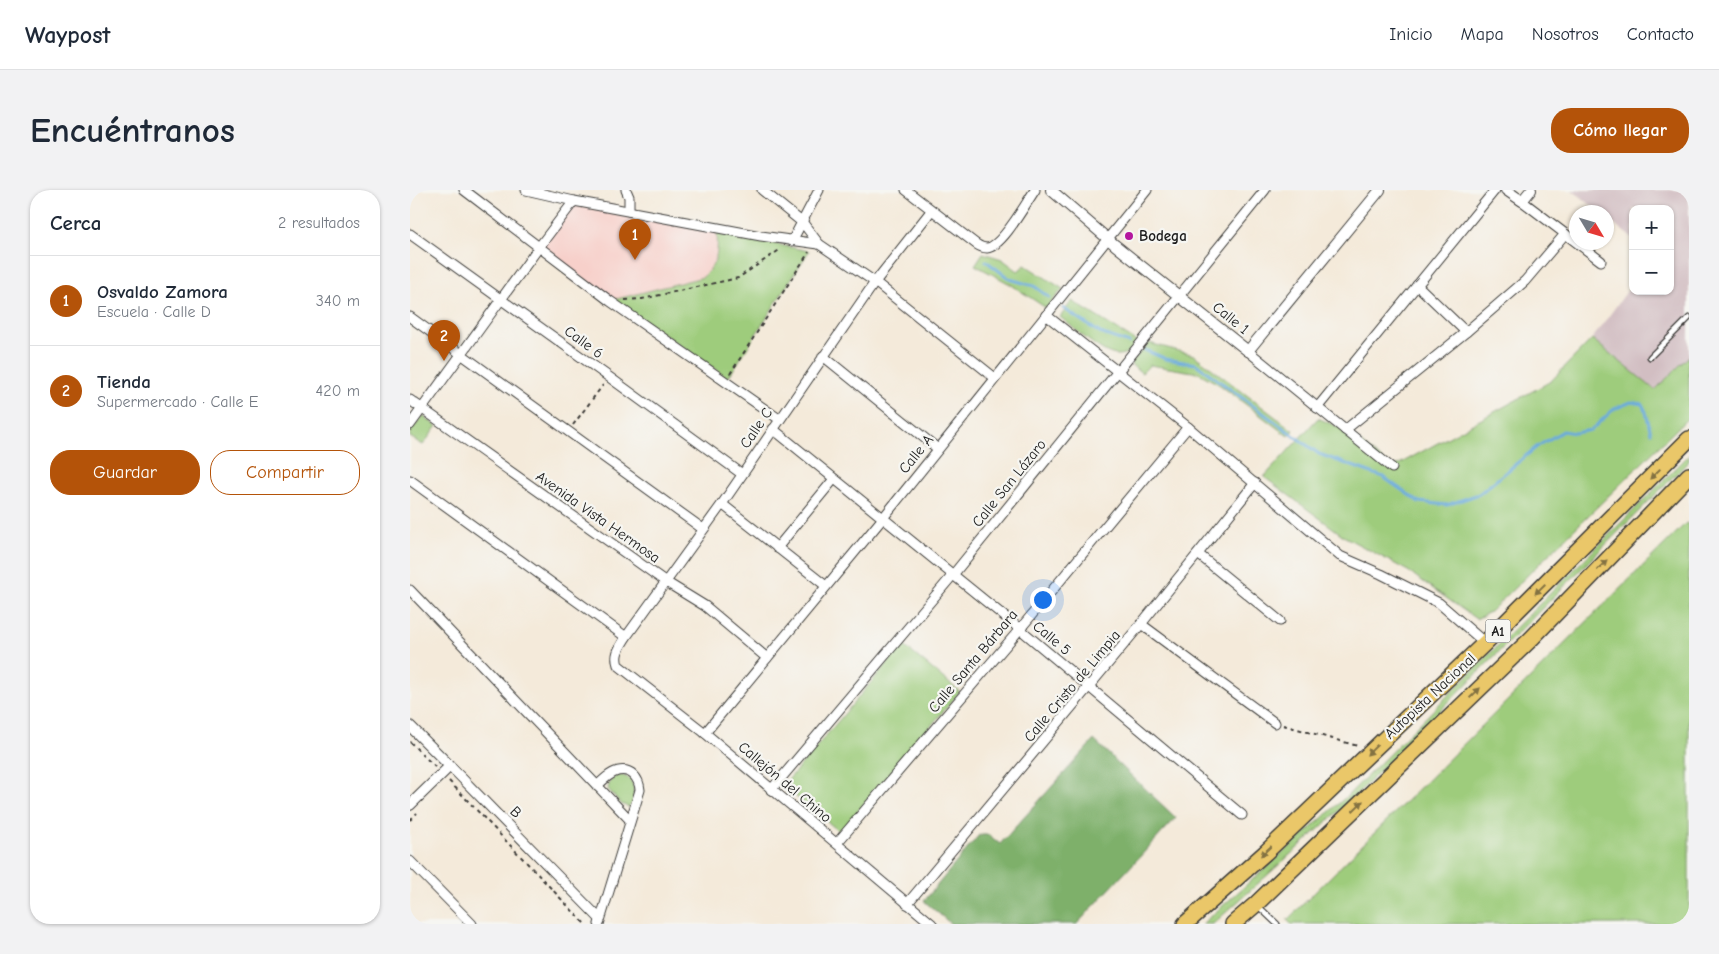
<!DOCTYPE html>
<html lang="es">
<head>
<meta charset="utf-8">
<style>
  :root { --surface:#fff; --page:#f2f2f3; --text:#1f2937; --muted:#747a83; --line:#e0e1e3; --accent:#b45309 }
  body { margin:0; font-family:"Comic Neue",sans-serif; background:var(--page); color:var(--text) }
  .controls { position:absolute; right:15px; top:15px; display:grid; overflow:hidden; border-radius:10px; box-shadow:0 1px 4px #0004 }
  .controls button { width:45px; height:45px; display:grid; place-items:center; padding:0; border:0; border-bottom:1px solid var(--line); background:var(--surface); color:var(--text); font:25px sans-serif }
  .compass { position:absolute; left:1159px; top:15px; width:45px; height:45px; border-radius:50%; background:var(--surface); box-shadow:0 1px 4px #0004; rotate:128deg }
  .you { position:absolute; left:632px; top:409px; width:18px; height:18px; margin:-12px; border:4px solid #fff; border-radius:50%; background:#1a73e8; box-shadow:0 0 0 8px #1a73e833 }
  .badge { display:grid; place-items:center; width:32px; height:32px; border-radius:50%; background:var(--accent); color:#fff; font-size:16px; font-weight:700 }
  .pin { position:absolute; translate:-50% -41px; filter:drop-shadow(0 1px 2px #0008) }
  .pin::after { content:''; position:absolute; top:26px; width:18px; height:15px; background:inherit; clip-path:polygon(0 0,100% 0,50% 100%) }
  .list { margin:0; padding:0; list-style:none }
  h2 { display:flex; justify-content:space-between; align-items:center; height:65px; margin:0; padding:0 20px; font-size:21px }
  h2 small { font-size:16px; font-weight:400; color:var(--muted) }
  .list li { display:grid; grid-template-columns:32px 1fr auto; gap:15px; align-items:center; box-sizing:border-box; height:90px; padding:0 20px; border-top:1px solid var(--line) }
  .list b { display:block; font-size:19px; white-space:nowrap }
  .list p { margin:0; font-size:16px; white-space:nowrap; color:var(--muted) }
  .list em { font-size:16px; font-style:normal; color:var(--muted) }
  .actions { display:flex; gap:10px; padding:15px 20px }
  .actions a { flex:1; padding:11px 0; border:1px solid var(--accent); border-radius:20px; text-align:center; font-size:18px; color:var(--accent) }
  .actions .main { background:var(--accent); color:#fff }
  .map { position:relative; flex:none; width:1279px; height:734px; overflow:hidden; border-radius:20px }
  header { display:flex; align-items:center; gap:30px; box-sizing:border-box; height:70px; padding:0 25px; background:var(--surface); border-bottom:1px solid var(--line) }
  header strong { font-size:24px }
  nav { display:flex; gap:28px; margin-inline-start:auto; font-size:18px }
  .intro { display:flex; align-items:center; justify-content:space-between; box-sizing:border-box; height:120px; padding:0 30px }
  h1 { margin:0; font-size:35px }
  .button { padding:12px 22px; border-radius:20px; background:var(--accent); color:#fff; font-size:18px; font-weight:700 }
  main { display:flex; gap:30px; padding:0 30px }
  aside { flex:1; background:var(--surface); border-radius:20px; box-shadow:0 1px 4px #0004 }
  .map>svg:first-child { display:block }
  .built { fill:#f7d0ca }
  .industrial { fill:#d2bec2 }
  .green { fill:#9ecc7b; stroke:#5d744c }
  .forest { fill:#7eb06b; stroke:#4d6644 }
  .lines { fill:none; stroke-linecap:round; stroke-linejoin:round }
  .stream { stroke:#69aadd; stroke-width:3 }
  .service-casing { stroke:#3c3b38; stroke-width:7 }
  .minor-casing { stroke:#3c3b38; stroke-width:11 }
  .tertiary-casing { stroke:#3c3b38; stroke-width:12 }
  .motorway-casing { stroke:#3c3b38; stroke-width:18 }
  .path { stroke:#3c3b38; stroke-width:2; stroke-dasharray:4 4; stroke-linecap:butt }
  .service { stroke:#fff; stroke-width:4.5 }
  .minor { stroke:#fff; stroke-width:9 }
  .tertiary { stroke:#fff; stroke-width:10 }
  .motorway { stroke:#eac769; stroke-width:15 }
  .oneway { fill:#837242 }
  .poi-dot { fill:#b5179e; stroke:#f6f6f2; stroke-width:2 }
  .labels { text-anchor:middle; stroke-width:4.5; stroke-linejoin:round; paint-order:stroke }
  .shield { fill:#f6f6f2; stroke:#5d5d5c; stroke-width:1 }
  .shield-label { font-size:14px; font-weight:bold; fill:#1c1c1c }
  .poi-label { font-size:15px; font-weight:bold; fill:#1c1c1c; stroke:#f6f6f2; text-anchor:start }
  .street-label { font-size:15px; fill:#1c1c1c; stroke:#f6f6f2 }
</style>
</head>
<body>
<header>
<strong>Waypost</strong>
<nav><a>Inicio</a><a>Mapa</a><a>Nosotros</a><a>Contacto</a></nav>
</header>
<div class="intro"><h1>Encuéntranos</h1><a class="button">Cómo llegar</a></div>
<main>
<aside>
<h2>Cerca<small>2 resultados</small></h2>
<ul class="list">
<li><span class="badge">1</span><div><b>Osvaldo Zamora</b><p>Escuela · Calle D</p></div><em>340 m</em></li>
<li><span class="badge">2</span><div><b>Tienda</b><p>Supermercado · Calle E</p></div><em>420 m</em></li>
</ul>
<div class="actions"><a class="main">Guardar</a><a>Compartir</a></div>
</aside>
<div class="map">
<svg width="1279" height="734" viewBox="0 0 1279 734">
  <rect width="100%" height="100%" fill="#f6f6f2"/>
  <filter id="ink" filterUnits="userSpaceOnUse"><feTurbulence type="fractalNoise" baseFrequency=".02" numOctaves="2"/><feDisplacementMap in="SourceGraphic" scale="10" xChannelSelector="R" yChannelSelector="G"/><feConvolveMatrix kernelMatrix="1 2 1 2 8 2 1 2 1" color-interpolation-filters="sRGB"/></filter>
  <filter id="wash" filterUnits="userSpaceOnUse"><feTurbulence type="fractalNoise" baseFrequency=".0096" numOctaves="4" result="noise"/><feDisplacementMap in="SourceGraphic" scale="20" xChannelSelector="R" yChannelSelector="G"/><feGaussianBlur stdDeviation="1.12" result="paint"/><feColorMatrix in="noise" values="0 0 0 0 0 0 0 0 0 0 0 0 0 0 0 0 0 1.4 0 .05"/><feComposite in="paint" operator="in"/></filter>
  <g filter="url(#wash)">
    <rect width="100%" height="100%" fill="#f4eada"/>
    <!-- built -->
    <path class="built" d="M164,11L307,37L308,61L302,78L293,87L203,110L129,57Z"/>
    <!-- industrial -->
    <path class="industrial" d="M1162,0H1279V166L1245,200L1182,149L1223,93V101H1260V19H1223V49L1197,28L1196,22H1190Z"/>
    <!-- green -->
    <g class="green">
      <path d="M307,42L399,61L318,188L203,110L293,87C308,73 308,61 307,42Z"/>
      <path d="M573,63L592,69L608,81L615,75L653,99L636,118L600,94L565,75Z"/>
      <path d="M662,111L727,152C722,159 717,165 708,165C693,166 662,136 650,127Z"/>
      <path d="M1182,149L1245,200L1279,166V227L1080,422L1066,429L998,381L935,347L854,287L908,228L935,240L982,278L1141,191Z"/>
      <path d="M739,153L784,165L884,241L878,246L810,195L789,183L740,175L732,183L720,174Z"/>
      <path d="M13,226L27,236L13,255L0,247V242Z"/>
      <path d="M1279,265V271L940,611L803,734H792L936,607Z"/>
      <path d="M1276,333L1279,334V734H881L877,730Z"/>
      <path d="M493,455L550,502L430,642L373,596Z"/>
      <path d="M209,585C226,587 225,601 222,614L219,617L211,614L198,599C199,591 202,587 209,585Z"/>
    </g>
    <!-- forest -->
    <path class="forest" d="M684,550L766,628L667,734H541L514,711L569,645H579L590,654Z"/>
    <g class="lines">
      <!-- stream -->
      <g class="stream">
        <path d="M576,71L600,89L624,96L639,107"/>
        <path d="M653,118L690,143L719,153"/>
        <path d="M735,160L756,169L786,174L909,264L973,287L1009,312L1037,315L1069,304L1128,256L1153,241L1165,243L1181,240L1204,219L1221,212L1232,214L1236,222L1241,243"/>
      </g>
    </g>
  </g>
  <g filter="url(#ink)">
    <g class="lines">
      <!-- service casing -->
      <g class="service-casing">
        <g id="service">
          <path d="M1240,167L1279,128"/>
          <path d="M847,715L867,734"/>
        </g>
      </g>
      <!-- minor casing -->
      <g class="minor-casing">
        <g id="minor">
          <path d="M54,0L200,111L369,229"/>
          <path d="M116,0L164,11L351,46L409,54"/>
          <path d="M216,0L219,7V21"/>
          <path d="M352,0L393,33L409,54L465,92L585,188"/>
          <path d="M496,0L566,54C569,56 573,58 577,58C592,57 616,13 625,0"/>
          <path d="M1112,11L1191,71"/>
          <path d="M521,21L465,92L312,314L216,447C210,457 204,464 208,475L295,543L522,734"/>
          <path d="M0,44L199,187L332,284"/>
          <path d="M382,51L409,0"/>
          <path d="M1007,95L1056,142"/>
          <path d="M636,125L778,237L930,366L971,384L1029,413L1075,453"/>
          <path d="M0,127L293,339"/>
          <path d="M838,161L982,278"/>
          <path d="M413,166L528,259"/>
          <path d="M0,210L256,392L295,416L357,468"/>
          <path d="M907,218L1085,0"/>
          <path d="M0,235L129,57L164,11"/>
          <path d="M363,239L610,439L832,625"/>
          <path d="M935,240L1056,142L1115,91L1155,44"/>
          <path d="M0,290L216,447"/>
          <path d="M312,314L416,396"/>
          <path d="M367,358L424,289"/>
          <path d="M788,364L870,431"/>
          <path d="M0,400L220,630"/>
          <path d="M731,434L865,533"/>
          <path d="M295,543L473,328L737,0"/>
          <path d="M40,576L190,729"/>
          <path d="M187,596C193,590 200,583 208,581C221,578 229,588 230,600L189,734"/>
          <path d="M361,600L542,386L855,0"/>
          <path d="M427,653L610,439L778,237"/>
          <path d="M0,671L62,734"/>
          <path d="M497,714L731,434L845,293"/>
        </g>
      </g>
      <!-- tertiary casing -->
      <g class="tertiary-casing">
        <g id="tertiary">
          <path d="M641,0L705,55L838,161L970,0"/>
          <path d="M1096,0L1112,11L1121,0"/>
          <path d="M0,536L40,576L0,615"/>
        </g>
      </g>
      <!-- motorway casing -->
      <g class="motorway-casing">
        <g id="motorway">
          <path d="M775,734L855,663L1075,453L1279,249"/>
          <path d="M823,734L846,714L1121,449L1279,285"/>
        </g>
      </g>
      <!-- path -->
      <g class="path">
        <path d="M215,110L232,109L328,88L371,59"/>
        <path d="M320,184L399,62"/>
        <path d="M163,235L193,195"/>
        <path d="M873,535L948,556"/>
        <path d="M0,552L25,577"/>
        <path d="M39,591L175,734"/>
        <path d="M0,630L7,623"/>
      </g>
      <!-- service -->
      <use href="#service" class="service"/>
      <!-- minor -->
      <use href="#minor" class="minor"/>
      <!-- tertiary -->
      <use href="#tertiary" class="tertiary"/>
      <!-- motorway -->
      <use href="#motorway" class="motorway"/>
    </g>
    <!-- one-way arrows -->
    <defs><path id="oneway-solid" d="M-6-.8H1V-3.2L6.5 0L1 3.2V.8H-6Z" transform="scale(1.25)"/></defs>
    <g class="oneway">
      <use href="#oneway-solid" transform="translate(1245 284) rotate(135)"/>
      <use href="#oneway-solid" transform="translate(1192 375) rotate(-46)"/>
      <use href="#oneway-solid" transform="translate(1130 399) rotate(135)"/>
      <use href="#oneway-solid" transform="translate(1065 503) rotate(-44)"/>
      <use href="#oneway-solid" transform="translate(962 560) rotate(136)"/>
      <use href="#oneway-solid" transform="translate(948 616) rotate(-44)"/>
      <use href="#oneway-solid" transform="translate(856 661) rotate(137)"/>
    </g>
  </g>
  <!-- markers -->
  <circle class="poi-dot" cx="719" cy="46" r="5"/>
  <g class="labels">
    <!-- shield labels -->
    <rect class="shield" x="1075.5" y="429.5" width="25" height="23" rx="4"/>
    <g class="shield-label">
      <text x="1088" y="446">A1</text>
    </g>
    <!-- poi labels -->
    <g class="poi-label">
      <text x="729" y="51">Bodega</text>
    </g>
    <!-- street labels -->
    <g class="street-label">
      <text transform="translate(821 128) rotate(39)" y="5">Calle 1</text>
      <text transform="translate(174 152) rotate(36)" y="5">Calle 6</text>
      <text transform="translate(346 238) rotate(-56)" y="5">Calle C</text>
      <text transform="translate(506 264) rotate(-51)" y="5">Calle A</text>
      <text transform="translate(599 293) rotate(-51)" y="5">Calle San Lázaro</text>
      <text transform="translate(188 327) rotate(35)" y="5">Avenida Vista Hermosa</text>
      <text transform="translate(642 448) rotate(40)" y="5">Calle 5</text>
      <text transform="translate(563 471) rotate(-50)" y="5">Calle Santa Bárbara</text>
      <text transform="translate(662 496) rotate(-50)" y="5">Calle Cristo de Limpia</text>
      <text transform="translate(1020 506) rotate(-43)" y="5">Autopista Nacional</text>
      <text transform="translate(375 592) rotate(40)" y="5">Callejón del Chino</text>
      <text transform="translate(106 622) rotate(45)" y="5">B</text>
    </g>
  </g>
</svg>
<div class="controls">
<button>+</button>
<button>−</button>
</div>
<svg class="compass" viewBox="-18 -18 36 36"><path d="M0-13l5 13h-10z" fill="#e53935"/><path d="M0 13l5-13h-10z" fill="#747a83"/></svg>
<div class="you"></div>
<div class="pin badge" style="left:225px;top:70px">1</div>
<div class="pin badge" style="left:34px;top:171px">2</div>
</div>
</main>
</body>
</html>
